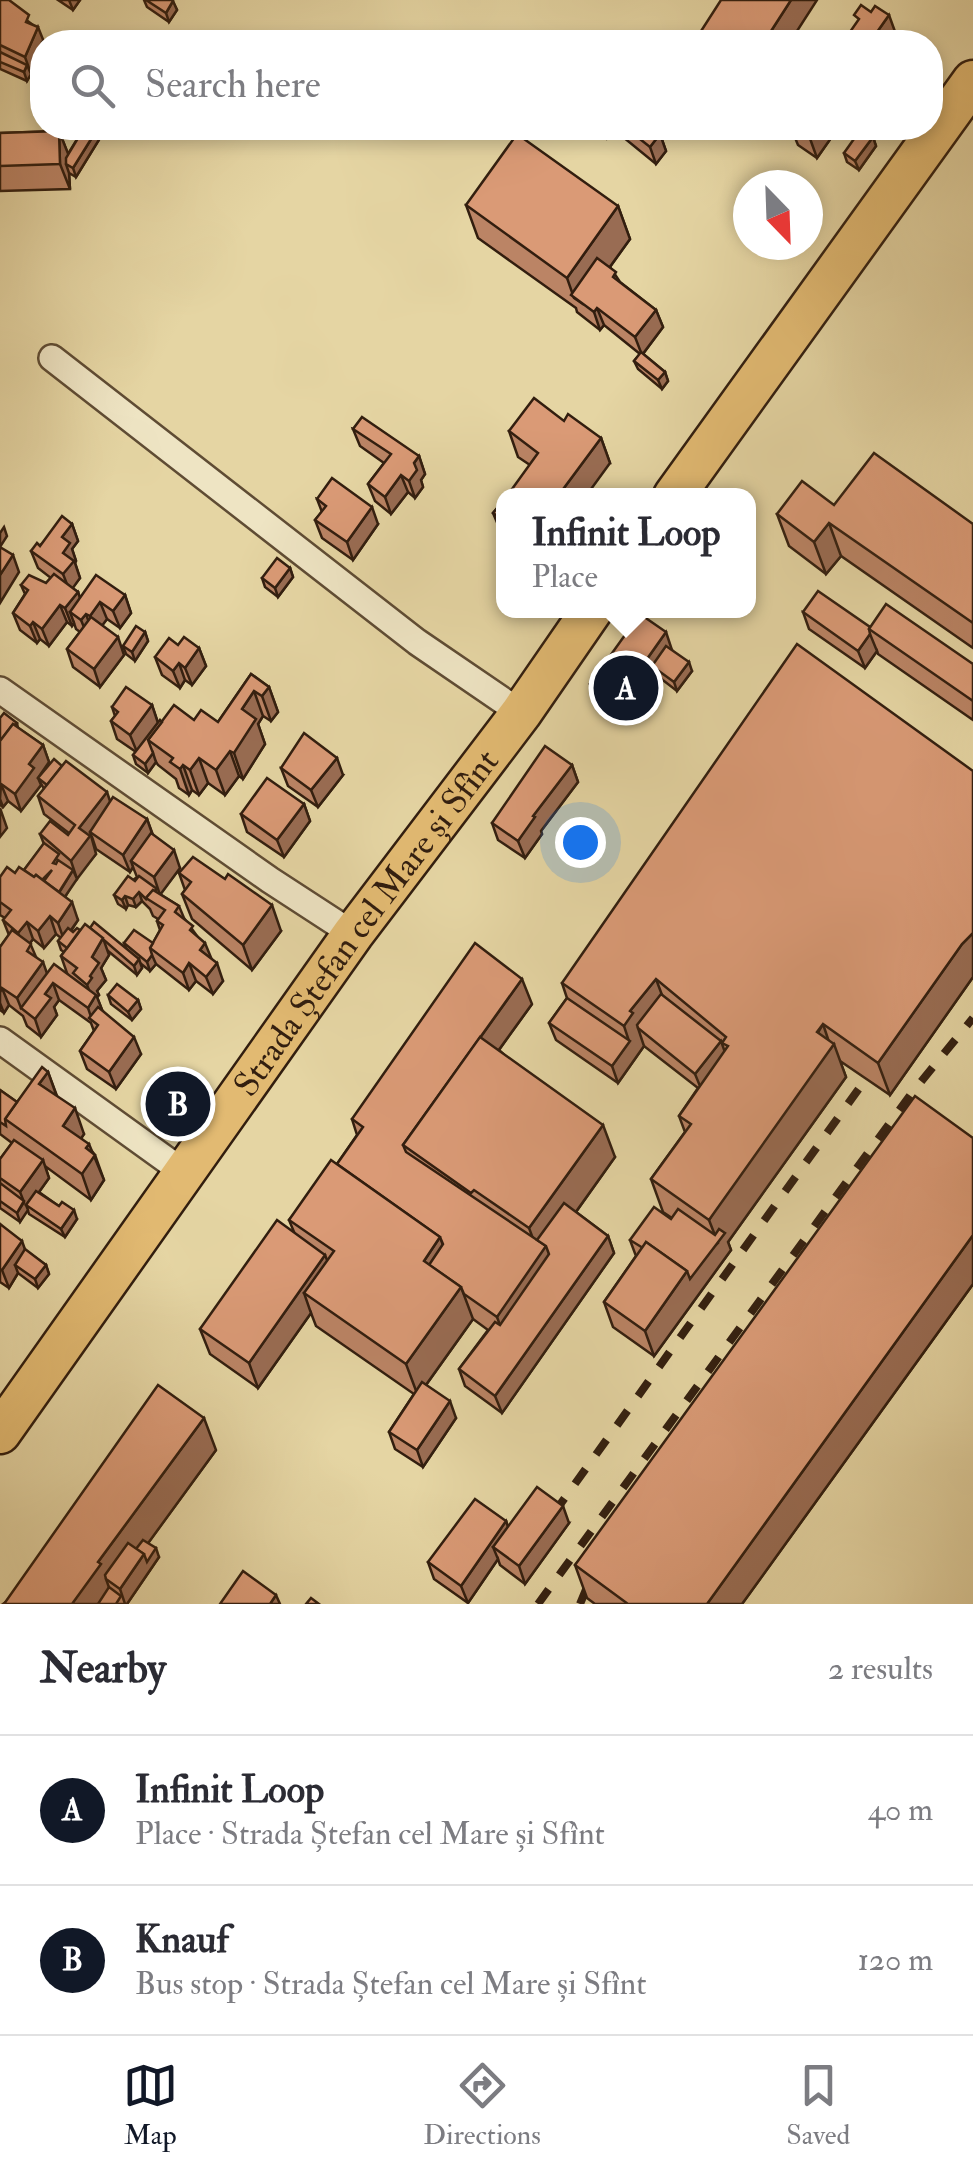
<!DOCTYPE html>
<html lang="en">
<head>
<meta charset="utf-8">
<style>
  :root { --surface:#fff; --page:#f7f7f7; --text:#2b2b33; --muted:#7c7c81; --line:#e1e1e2; --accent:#111827 }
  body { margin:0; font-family:"IM FELL Double Pica",serif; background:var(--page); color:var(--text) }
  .compass { position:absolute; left:733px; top:170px; width:90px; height:90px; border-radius:50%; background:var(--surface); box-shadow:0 5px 15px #0003; rotate:157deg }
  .you { position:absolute; left:580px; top:842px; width:35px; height:35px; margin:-25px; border:8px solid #fff; border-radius:50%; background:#1a73e8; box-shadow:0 0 0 15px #1a73e833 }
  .badge { display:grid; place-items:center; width:65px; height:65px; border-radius:50%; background:var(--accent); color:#fff; font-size:32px; font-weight:700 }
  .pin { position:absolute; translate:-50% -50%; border:5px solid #fff; box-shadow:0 2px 10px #0006 }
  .popup { position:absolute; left:496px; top:488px; width:260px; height:130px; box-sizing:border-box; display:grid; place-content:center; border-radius:20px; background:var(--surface); filter:drop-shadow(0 2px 8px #0005); font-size:32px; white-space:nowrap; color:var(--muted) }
  .popup b { font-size:38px; color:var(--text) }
  .popup::after { content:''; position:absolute; left:50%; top:100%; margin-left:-20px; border:20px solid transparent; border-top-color:var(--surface) }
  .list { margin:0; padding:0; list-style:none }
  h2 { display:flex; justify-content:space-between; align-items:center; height:130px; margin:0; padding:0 40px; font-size:42px }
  h2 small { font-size:32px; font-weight:400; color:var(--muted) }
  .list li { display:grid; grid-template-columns:65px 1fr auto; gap:30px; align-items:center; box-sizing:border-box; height:150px; padding:0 40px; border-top:2px solid var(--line) }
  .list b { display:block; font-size:38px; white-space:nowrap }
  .list p { margin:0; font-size:32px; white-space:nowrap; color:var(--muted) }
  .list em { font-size:32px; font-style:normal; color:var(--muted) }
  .icon { flex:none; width:55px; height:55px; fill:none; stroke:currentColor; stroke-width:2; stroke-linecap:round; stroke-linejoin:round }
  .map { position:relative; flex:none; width:973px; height:1604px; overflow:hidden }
  .search { position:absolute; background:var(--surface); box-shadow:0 5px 15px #0003; left:30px; right:30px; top:30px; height:110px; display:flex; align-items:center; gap:25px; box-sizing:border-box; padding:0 35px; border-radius:40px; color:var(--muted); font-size:38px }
  .sheet { height:430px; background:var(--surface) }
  nav { display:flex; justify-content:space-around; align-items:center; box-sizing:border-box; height:140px; border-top:2px solid var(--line); background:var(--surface); font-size:28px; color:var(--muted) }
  nav a { display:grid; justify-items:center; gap:5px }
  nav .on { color:var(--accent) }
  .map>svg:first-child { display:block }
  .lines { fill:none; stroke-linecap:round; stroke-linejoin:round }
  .street-casing { stroke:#5f4c34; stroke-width:30 }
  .primary-casing { stroke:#321e0f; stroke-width:45 }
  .street { stroke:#eee4c3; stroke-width:25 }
  .primary { stroke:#e2ba72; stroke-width:40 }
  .rail { stroke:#321e0f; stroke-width:8; stroke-dasharray:18 18; stroke-linecap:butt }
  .wall { fill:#bb8465; stroke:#321e0f; stroke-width:2.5; fill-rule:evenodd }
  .shaded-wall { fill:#996c53; stroke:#321e0f; stroke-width:2.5 }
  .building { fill:#da9a76; stroke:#321e0f; stroke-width:2.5 }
  .labels { text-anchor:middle; stroke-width:8; stroke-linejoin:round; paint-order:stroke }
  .street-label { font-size:35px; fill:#321e0f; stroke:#eee4c3 }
</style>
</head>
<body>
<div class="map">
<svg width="973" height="1604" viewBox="0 0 973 1604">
  <rect width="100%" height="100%" fill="#e5d5a3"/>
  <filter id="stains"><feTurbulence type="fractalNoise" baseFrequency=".002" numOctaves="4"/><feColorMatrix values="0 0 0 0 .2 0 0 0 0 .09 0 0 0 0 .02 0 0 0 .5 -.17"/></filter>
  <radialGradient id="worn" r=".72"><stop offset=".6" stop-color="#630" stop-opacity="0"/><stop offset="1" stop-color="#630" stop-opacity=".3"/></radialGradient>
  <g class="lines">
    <!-- street casing -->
    <g class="street-casing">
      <g id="street">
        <path d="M52,358L417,642L521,713"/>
        <path d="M0,690L270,880L353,934"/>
        <path d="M0,1040L186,1174"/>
      </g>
    </g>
    <!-- primary casing -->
    <g class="primary-casing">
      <g id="primary">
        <path d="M674,496L973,81"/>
        <path id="s1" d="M0,1433L353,934L521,713L592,610"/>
      </g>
    </g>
    <!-- street -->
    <use href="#street" class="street"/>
    <!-- primary -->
    <use href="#primary" class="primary"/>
    <!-- rail -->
    <g class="rail">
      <path d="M554,1513L868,1076"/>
      <path d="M538,1604L911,1094L973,1018"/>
      <path d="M580,1604L595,1568"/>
    </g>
  </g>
  <!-- wall -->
  <g class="wall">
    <path d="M0,0L33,25L42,49L27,81L0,69Z"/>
    <path d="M58,0H80L73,10Z"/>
    <path d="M144,0H172L177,10L169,22L147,7Z"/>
    <path d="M42,52V87L36,84L33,76Z"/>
    <path d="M84,128H104L105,130L76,177L69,173L70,189L0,191V133L59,131L68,154Z"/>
    <path d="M592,128H611L612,130L607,138Z"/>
    <path d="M612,128H652L660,134L666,151L656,164Z"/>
    <path d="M791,128H838L817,158L798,145Z"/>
    <path d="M873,137L876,146L859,170L847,162L844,153Z"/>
    <path d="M466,205L618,206L630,239L610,267L620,282L656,310L663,327L643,354L665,372L668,381L662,389L638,369L634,361L640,354L604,325L600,330L577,312L576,308L478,238Z"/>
    <path d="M564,421L601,438L610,463L530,465L518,457L509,431Z"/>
    <path d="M353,429L419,456L425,474L421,480L423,487L415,498L408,492L391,514L375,501L368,484L384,463L360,446Z"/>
    <path d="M317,499L378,524L353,560L322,538L315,520L322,512Z"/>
    <path d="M504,500V539L493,513Z"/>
    <path d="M834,505L973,524V648L841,556L826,574L789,546L777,514Z"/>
    <path d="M72,524L78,541L72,549L76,561L75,563L80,578L72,588L78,592L80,598L125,595L131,613L120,628L107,619L102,625L124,655L100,687L73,667L67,649L80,632L76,629L74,623L72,626L67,622L49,646L40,639L37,643L20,630L13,613L25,594L21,585L46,583L51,578L38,568L31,551Z"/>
    <path d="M290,568L293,577L278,597L265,587L262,578Z"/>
    <path d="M803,612L870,627L973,664V720L878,654L877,651L865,668L809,629Z"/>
    <path d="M145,632L148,641L135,661L126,654L123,646Z"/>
    <path d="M178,645L199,648L206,666L192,685L185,680L180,688L162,675L155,657Z"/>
    <path d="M672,650L692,671L677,691L655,674L622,720L596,702L590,684Z"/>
    <path d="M251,674L269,687L278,712L271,721L263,716L258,724L265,744L243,779L239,776L225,795L208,783L199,795L192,790L189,795L179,788L176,779L158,765L156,762L148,773L136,764L133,755L136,752L117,739L111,721L115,716L112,707L152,705L158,723L194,720L218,722Z"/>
    <path d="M0,718L17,723L18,728L43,745L49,762L38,778L41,785L21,811L8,801L3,807L0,805Z"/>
    <path d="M572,765L578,782L541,831L542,834L525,858L498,840L492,823Z"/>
    <path d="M281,768L343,775L318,807L288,786Z"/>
    <path d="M973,771V977L890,1095L840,1061L846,1077L728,1242L731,1250L654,1356L613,1327L604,1302L636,1256L630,1240L672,1218L663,1212L651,1179L685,1132L679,1116L698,1088L644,1046L618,1083L556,1040L549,1023L567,998L562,983Z"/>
    <path d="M38,778L110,802L147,819L153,835L180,868L160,894L179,906L184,918L197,936L223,981L213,994L196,981L189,990L156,964L150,971L140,963L142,968L137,975L108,951L109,955L101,968L106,980L97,991L99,995L97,997L102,1010L141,1054L116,1089L87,1069L80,1051L94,1031L91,1023L59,1000L54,1007L57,1015L41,1037L27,1026L23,1016L9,1005L4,1013L0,1010V947L9,935L3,920L5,918L0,915V877L24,870L44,844L40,834L68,835L69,833L44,814L38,796L44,789ZM92,837L96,849L130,872L133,867L137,877L114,895L118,904L126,909L128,905L136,907L142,901L150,909L153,916L158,919L157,921L160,930L153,943H124L126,948L80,930L73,932L71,931L78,920L65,897L76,878L96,854L90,838ZM56,934L61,938L58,941L61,950L64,952L61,956L67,973H47L36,957L30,943L33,939L44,948Z"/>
    <path d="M304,804L310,821L284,857L247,832L241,814Z"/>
    <path d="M179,873L281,931L252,970L192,919L182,894L185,890Z"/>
    <path d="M108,995L138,1000L141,1009L132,1020L111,1004Z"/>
    <path d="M532,1004L499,1050L615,1157L576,1212L608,1236L614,1253L502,1413L465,1386L459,1369L488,1330L473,1319L426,1385L456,1418L423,1467L395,1449L389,1432L414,1394L316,1326L311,1313L258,1388L210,1354L200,1329L294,1232L289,1220L337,1164L357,1135L352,1119Z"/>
    <path d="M48,1072L57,1096L84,1134L81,1138L95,1155L104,1180L91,1200L45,1166L49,1178L39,1192L77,1219L65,1237L29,1214L27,1208L20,1222L0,1208V1159L12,1143L0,1134V1090L17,1102Z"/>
    <path d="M198,1080L201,1088L189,1107L178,1099L175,1090Z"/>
    <path d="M973,1138V1284L742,1604H595L587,1598L575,1565Z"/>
    <path d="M0,1224L25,1250L46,1265L49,1274L38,1288L18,1273L9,1288L0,1282Z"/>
    <path d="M216,1450L148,1543L159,1557L127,1604H3Z"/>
    <path d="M506,1521L508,1527L569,1523L525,1584L500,1565L498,1559L468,1603L434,1579L428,1562Z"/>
  </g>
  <!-- shaded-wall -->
  <g class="shaded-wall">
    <path d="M69,0H80L73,10Z"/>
    <path d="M791,0H817L790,42H764Z"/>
    <path d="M173,1L177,10L169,22L166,13Z"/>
    <path d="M889,15L898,40L897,42H870Z"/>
    <path d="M38,27L44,42H42V49L31,74L25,57Z"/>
    <path d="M27,65L31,74L27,81L24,72Z"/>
    <path d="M98,128H104L105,130L76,177L73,168Z"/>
    <path d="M605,128H611L612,130L607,138L604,130Z"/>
    <path d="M812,128H838L817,158L808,133Z"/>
    <path d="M59,131L69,156L66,164L69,173L70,189L60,164Z"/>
    <path d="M660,134L666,151L656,164L650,147Z"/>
    <path d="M873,137L876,146L859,170L855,161Z"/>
    <path d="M618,206L630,239L583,304L574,298L567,278Z"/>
    <path d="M597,308L604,325L600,330L594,312Z"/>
    <path d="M656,310L663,327L642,355L635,337Z"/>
    <path d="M665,372L668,381L662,389L658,380Z"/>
    <path d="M601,438L610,463L586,496H558Z"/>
    <path d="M419,456L425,474L421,480L423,487L415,498L409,481L414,463Z"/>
    <path d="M401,475L408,492L391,514L385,497Z"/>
    <path d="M372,507L378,524L353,560L347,542Z"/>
    <path d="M829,523L841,556L826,574L814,542Z"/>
    <path d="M72,524L78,541L72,549L76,561L75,563L80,578L70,592L63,574L62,537Z"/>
    <path d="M4,527L7,536L0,547V533Z"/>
    <path d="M13,555L19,572L0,603V575Z"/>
    <path d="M290,568L293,577L278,597L275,588Z"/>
    <path d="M78,592L84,610L70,612L74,623L72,626L65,608Z"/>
    <path d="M125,595L131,613L120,628L113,611Z"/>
    <path d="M100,602L107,619L96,634L90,616Z"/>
    <path d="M60,605L67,622L49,646L42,629Z"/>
    <path d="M86,614L92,631L88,637L81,620Z"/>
    <path d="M33,622L40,639L37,643L30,626Z"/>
    <path d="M145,632L148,641L135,661L132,652Z"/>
    <path d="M666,632L672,650L652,666L655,674L622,720L616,703Z"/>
    <path d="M870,634L877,651L865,668L858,651Z"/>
    <path d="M118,637L124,655L100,687L94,669Z"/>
    <path d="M199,648L206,666L192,685L185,668Z"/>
    <path d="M689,662L692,671L677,691L674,682Z"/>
    <path d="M179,663L185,680L180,688L173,671Z"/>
    <path d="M269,687L278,712L271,721L262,696Z"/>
    <path d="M254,691L263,716L258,724L265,744L243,779L234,753L242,709Z"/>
    <path d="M152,705L158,723L137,752L130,735Z"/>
    <path d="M43,745L49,762L38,778L41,785L21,811L15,794L29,764Z"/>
    <path d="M230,751L239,776L225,795L216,770Z"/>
    <path d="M153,753L156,762L148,773L145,764Z"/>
    <path d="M199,758L208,783L199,795L190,770Z"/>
    <path d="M337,758L343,775L318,807L311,790Z"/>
    <path d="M183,765L192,790L189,795L180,769Z"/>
    <path d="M572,765L578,782L541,831L542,834L525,858L518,841L533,816Z"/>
    <path d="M1,784L8,801L3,807L0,799Z"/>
    <path d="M107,792L113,810L90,832L96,854L77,879L71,861L79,828Z"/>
    <path d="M304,804L310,821L284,857L277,840Z"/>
    <path d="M0,808L7,828L0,837Z"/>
    <path d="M147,819L153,836L131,861L133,867L130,872L123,855Z"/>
    <path d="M174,850L180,868L160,895L154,877Z"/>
    <path d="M73,870L77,879L60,904L57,896Z"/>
    <path d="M139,892L142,901L136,907L133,899Z"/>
    <path d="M125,896L128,905L126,909L122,900Z"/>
    <path d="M72,902L78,920L64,940L58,923Z"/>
    <path d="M272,905L281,931L252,970L243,945Z"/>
    <path d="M50,916L56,934L44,948L38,931Z"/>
    <path d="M27,922L33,939L25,950L18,933Z"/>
    <path d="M973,933V977L890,1095L878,1063L962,944Z"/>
    <path d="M103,938L109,955L101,968L106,980L97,991L99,995L97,997L103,1012L92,1020L88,1008L93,1000L87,985L92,957Z"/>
    <path d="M205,943L212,960L200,950Z"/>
    <path d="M152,955L156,964L150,971L147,962Z"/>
    <path d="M139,959L142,968L137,975L134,966Z"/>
    <path d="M43,962L49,979L21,1008L17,998Z"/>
    <path d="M189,963L196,981L189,990L183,973Z"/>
    <path d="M217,963L223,981L213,994L206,977Z"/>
    <path d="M522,979L532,1004L446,1123L435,1101Z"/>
    <path d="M656,979L668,1011L638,1028L644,1046L618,1083L612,1066L629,1041L624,1026L630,1011Z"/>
    <path d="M53,983L59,1000L54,1007L57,1015L41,1037L35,1019L45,994Z"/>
    <path d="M2,988L9,1005L4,1013L0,1003V992Z"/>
    <path d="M138,1000L141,1009L132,1020L128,1012Z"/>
    <path d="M823,1024L831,1048L834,1044L846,1077L728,1242L731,1250L654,1356L645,1331L687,1271L718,1243L709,1220Z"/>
    <path d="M134,1037L141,1054L116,1089L109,1072Z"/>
    <path d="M721,1041L727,1058L702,1091L695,1074Z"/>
    <path d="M48,1072L57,1097L39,1084Z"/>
    <path d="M198,1080L201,1088L189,1107L186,1098Z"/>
    <path d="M75,1108L84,1134L73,1151L63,1126Z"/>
    <path d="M603,1125L615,1157L548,1251L556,1271L506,1342L497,1317L535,1244L529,1228Z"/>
    <path d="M89,1144L104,1180L91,1200L82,1174L86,1148Z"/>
    <path d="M43,1160L49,1178L29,1206L26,1205L28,1210L20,1222L17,1213L24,1202L20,1192Z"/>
    <path d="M74,1210L77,1219L65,1237L61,1229Z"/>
    <path d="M973,1235V1284L742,1604H707Z"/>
    <path d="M608,1236L614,1253L502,1413L495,1396Z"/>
    <path d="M440,1237L452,1269L426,1268L424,1261Z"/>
    <path d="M22,1241L28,1258L15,1265L18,1273L9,1288L2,1270Z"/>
    <path d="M325,1255L335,1280L304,1293L311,1313L258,1388L249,1363Z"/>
    <path d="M46,1265L49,1274L38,1288L35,1279Z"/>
    <path d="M461,1287L473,1319L418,1396L406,1364Z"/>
    <path d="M450,1401L456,1418L423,1467L417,1450Z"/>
    <path d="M204,1418L216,1450L138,1557L106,1579L112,1596L107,1604H72L98,1562Z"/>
    <path d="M563,1506L569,1523L525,1584L519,1566Z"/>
    <path d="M506,1521L512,1539L493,1547L498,1559L468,1603L461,1586Z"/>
    <path d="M156,1548L159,1557L127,1604H125L120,1589L144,1554Z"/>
    <path d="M276,1595L280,1604H270Z"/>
  </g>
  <!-- building -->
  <g class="building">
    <path d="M0,0H9L29,15L26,22L38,27L25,57L0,45Z"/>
    <path d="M146,0H172L173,1L166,13Z"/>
    <path d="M721,0H791L764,42H694Z"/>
    <path d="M861,5L871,12L875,6L889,15L870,42H843L859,19L854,15Z"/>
    <path d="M0,52L27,65L24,72L0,62Z"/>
    <path d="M42,52V79L33,76Z"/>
    <path d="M84,128H98L73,168L66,164V158Z"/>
    <path d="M626,128H652L660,134L650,147Z"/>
    <path d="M800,128H812L808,133Z"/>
    <path d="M861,129L873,137L855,161L844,153Z"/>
    <path d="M59,131L60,164L0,166V133Z"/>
    <path d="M517,134L618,206L567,278L466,205Z"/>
    <path d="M597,258L616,272L613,277L656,310L635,337L597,308L594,312L571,295Z"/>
    <path d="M641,352L665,372L658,380L634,361Z"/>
    <path d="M534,398L564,421L568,414L601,438L558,496H507L538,453L509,431Z"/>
    <path d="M362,417L419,456L414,463L417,470L409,481L401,475L385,497L368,484L391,454L353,429Z"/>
    <path d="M874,453L973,524V623L829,523L814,542L777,514L802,481L834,505Z"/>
    <path d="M332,478L372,507L347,542L315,520L326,506L317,499Z"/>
    <path d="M504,500V521L493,513Z"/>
    <path d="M62,516L72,524L62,537L70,543L63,553L74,561L63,574L31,551L37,543L40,546Z"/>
    <path d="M0,547L13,555L0,575Z"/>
    <path d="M277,558L290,568L275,588L262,578Z"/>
    <path d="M54,574L78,592L65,608L60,605L42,629L33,622L30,626L13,613L28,590L21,585L29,575L46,583Z"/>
    <path d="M96,575L125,595L113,611L100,602L90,616L86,614L81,620L70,612Z"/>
    <path d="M818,591L870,627L869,629L870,634L858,651L803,612Z"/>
    <path d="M886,604L973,664V701L869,629Z"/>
    <path d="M640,614L666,632L616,703L590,684Z"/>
    <path d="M91,617L118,637L94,669L67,649Z"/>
    <path d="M136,626L145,632L132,652L123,646Z"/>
    <path d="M184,637L199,648L185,668L179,663L173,671L155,657L169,638L178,645Z"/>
    <path d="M797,644L973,771V933L962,944L878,1063L823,1024L817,1032L834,1044L709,1220L651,1179L691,1124L679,1116L728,1046L722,1043L726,1037L656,979L630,1011L633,1013L624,1026L562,983Z"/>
    <path d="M666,646L689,662L674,682L652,666Z"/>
    <path d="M251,674L269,687L262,696L254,691L242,709L256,719L234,753L230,751L216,770L199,758L190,770L183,765L180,769L170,762L173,758L148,740L174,705L194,720L201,710L218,722Z"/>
    <path d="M126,687L152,705L130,735L111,721L118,712L112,707Z"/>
    <path d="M4,713L17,723L15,725L13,724L0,741V718Z"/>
    <path d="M160,720L162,722L148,740L153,753L145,764L133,755Z"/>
    <path d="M13,724L43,745L29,764L34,768L15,794L1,784L0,785V741Z"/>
    <path d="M304,733L337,758L311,790L281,768Z"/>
    <path d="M545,746L572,765L533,816L535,817L518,841L492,823Z"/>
    <path d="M54,759L62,766L47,785L38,778Z"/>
    <path d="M66,761L107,792L79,828L90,836L71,861L40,834L50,821L68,835L75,825L38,796Z"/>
    <path d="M267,778L304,804L277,840L241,814Z"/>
    <path d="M113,797L147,819L123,855L90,832Z"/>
    <path d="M151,833L174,850L154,877L131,861Z"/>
    <path d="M44,843L59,854L53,863L56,864L58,860L73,870L59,892L44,881L52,870L42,880L36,875L34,877L24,870Z"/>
    <path d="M193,857L225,879L228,874L272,905L243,945L182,894L191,882L179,873Z"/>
    <path d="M7,867L15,873L19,867L34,877L36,875L72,902L58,923L50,916L38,931L27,922L18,933L3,920L11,910L0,902V877Z"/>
    <path d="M128,876L135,881L139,876L157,889L155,891L153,890L146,898L147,900L139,892L133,899L125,896L122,900L114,895Z"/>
    <path d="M153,890L179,906L175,912L193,926L190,930L205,943L200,950L217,963L206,977L189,963L183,973L150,948L163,925L157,921L165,910L146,898Z"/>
    <path d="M94,922L139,959L134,966L90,928Z"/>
    <path d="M85,924L103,938L92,957L99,963L90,976L92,978L87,985L73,973L77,968L61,956Z"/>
    <path d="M68,928L73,932L77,928L80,930L67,948L58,941Z"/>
    <path d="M12,930L31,944L27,951L43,962L17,998L2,988L0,992V947Z"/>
    <path d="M134,930L153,943L150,948L152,955L147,962L124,943Z"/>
    <path d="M475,943L522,979L403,1145L406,1152L546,1246L497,1317L464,1294L461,1287L429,1265L443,1244L440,1237L337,1164L363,1127L352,1119Z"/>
    <path d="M54,964L96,995L88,1008L53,983L45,994L51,998L35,1019L21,1008Z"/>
    <path d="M117,984L138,1000L128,1012L108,995Z"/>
    <path d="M661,994L721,1041L695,1074L638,1028L637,1025Z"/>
    <path d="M567,998L630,1041L612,1066L549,1023Z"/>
    <path d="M98,1007L134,1037L109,1072L80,1051L98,1025L89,1018Z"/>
    <path d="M480,1037L603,1125L529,1228L474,1190L471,1193L403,1145Z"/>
    <path d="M42,1067L48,1072L39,1084L75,1108L63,1126L89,1144L86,1148L95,1155L82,1174L5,1119Z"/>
    <path d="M188,1072L198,1080L186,1098L175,1090Z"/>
    <path d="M0,1090L17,1102L5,1119L6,1126L0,1122Z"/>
    <path d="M915,1096L973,1138V1235L707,1604H628L575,1565Z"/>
    <path d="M14,1140L43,1160L20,1192L0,1178V1159Z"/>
    <path d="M331,1160L440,1237L424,1261L461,1287L406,1364L304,1293L334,1251L289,1220Z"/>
    <path d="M0,1183L24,1201L17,1213L0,1201Z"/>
    <path d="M36,1191L59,1206L62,1202L74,1210L61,1229L26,1205Z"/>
    <path d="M564,1203L608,1236L495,1396L459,1369L495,1322L500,1325L549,1254L546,1246L537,1240Z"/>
    <path d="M654,1207L671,1219L678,1209L715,1235L719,1229L725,1233L690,1279L687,1271L646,1242L643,1248L630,1240Z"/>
    <path d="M277,1220L325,1255L249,1363L200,1329Z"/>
    <path d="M0,1224L22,1241L2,1270L0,1269Z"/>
    <path d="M646,1242L687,1271L645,1331L604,1302Z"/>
    <path d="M25,1249L46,1265L35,1279L15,1265Z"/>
    <path d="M422,1382L450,1401L417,1450L389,1432Z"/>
    <path d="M158,1385L204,1418L98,1562L101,1564L72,1604H4Z"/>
    <path d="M537,1487L563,1506L519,1566L493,1547Z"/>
    <path d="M475,1499L506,1521L461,1586L428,1562Z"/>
    <path d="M143,1540L156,1548L147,1562L144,1554L136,1549Z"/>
    <path d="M128,1543L144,1554L120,1589L106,1579L105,1575Z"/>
    <path d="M243,1571L276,1595L270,1604H220Z"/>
    <path d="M109,1587L121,1596L116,1604H98Z"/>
    <path d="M311,1598L319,1604H306Z"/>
  </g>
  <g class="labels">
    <!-- street labels -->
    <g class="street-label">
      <text dy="12" stroke="none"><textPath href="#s1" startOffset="628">Strada Ștefan cel Mare și Sfînt</textPath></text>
    </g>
  </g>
  <rect width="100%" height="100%" filter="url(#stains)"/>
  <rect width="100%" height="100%" fill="url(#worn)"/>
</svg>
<svg class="compass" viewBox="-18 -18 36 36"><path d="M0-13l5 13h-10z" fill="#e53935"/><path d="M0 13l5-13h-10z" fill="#7c7c81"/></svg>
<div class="you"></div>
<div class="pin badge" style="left:626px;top:688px">A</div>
<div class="popup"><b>Infinit Loop</b>Place</div>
<div class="pin badge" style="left:178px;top:1104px">B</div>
<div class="search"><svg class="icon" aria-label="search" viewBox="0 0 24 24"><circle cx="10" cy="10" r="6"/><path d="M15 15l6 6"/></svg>Search here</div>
</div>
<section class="sheet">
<h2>Nearby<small>2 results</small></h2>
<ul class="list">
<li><span class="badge">A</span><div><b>Infinit Loop</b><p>Place · Strada Ștefan cel Mare și Sfînt</p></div><em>40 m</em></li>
<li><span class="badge">B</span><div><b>Knauf</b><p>Bus stop · Strada Ștefan cel Mare și Sfînt</p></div><em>120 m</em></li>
</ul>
</section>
<nav>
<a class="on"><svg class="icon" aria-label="map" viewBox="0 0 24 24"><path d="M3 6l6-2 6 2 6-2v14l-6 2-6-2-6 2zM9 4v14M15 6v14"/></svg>Map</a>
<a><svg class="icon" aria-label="directions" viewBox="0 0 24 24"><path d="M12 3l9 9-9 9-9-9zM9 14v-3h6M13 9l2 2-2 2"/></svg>Directions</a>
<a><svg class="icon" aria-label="saved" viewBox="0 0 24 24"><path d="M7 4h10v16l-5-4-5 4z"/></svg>Saved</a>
</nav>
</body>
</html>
